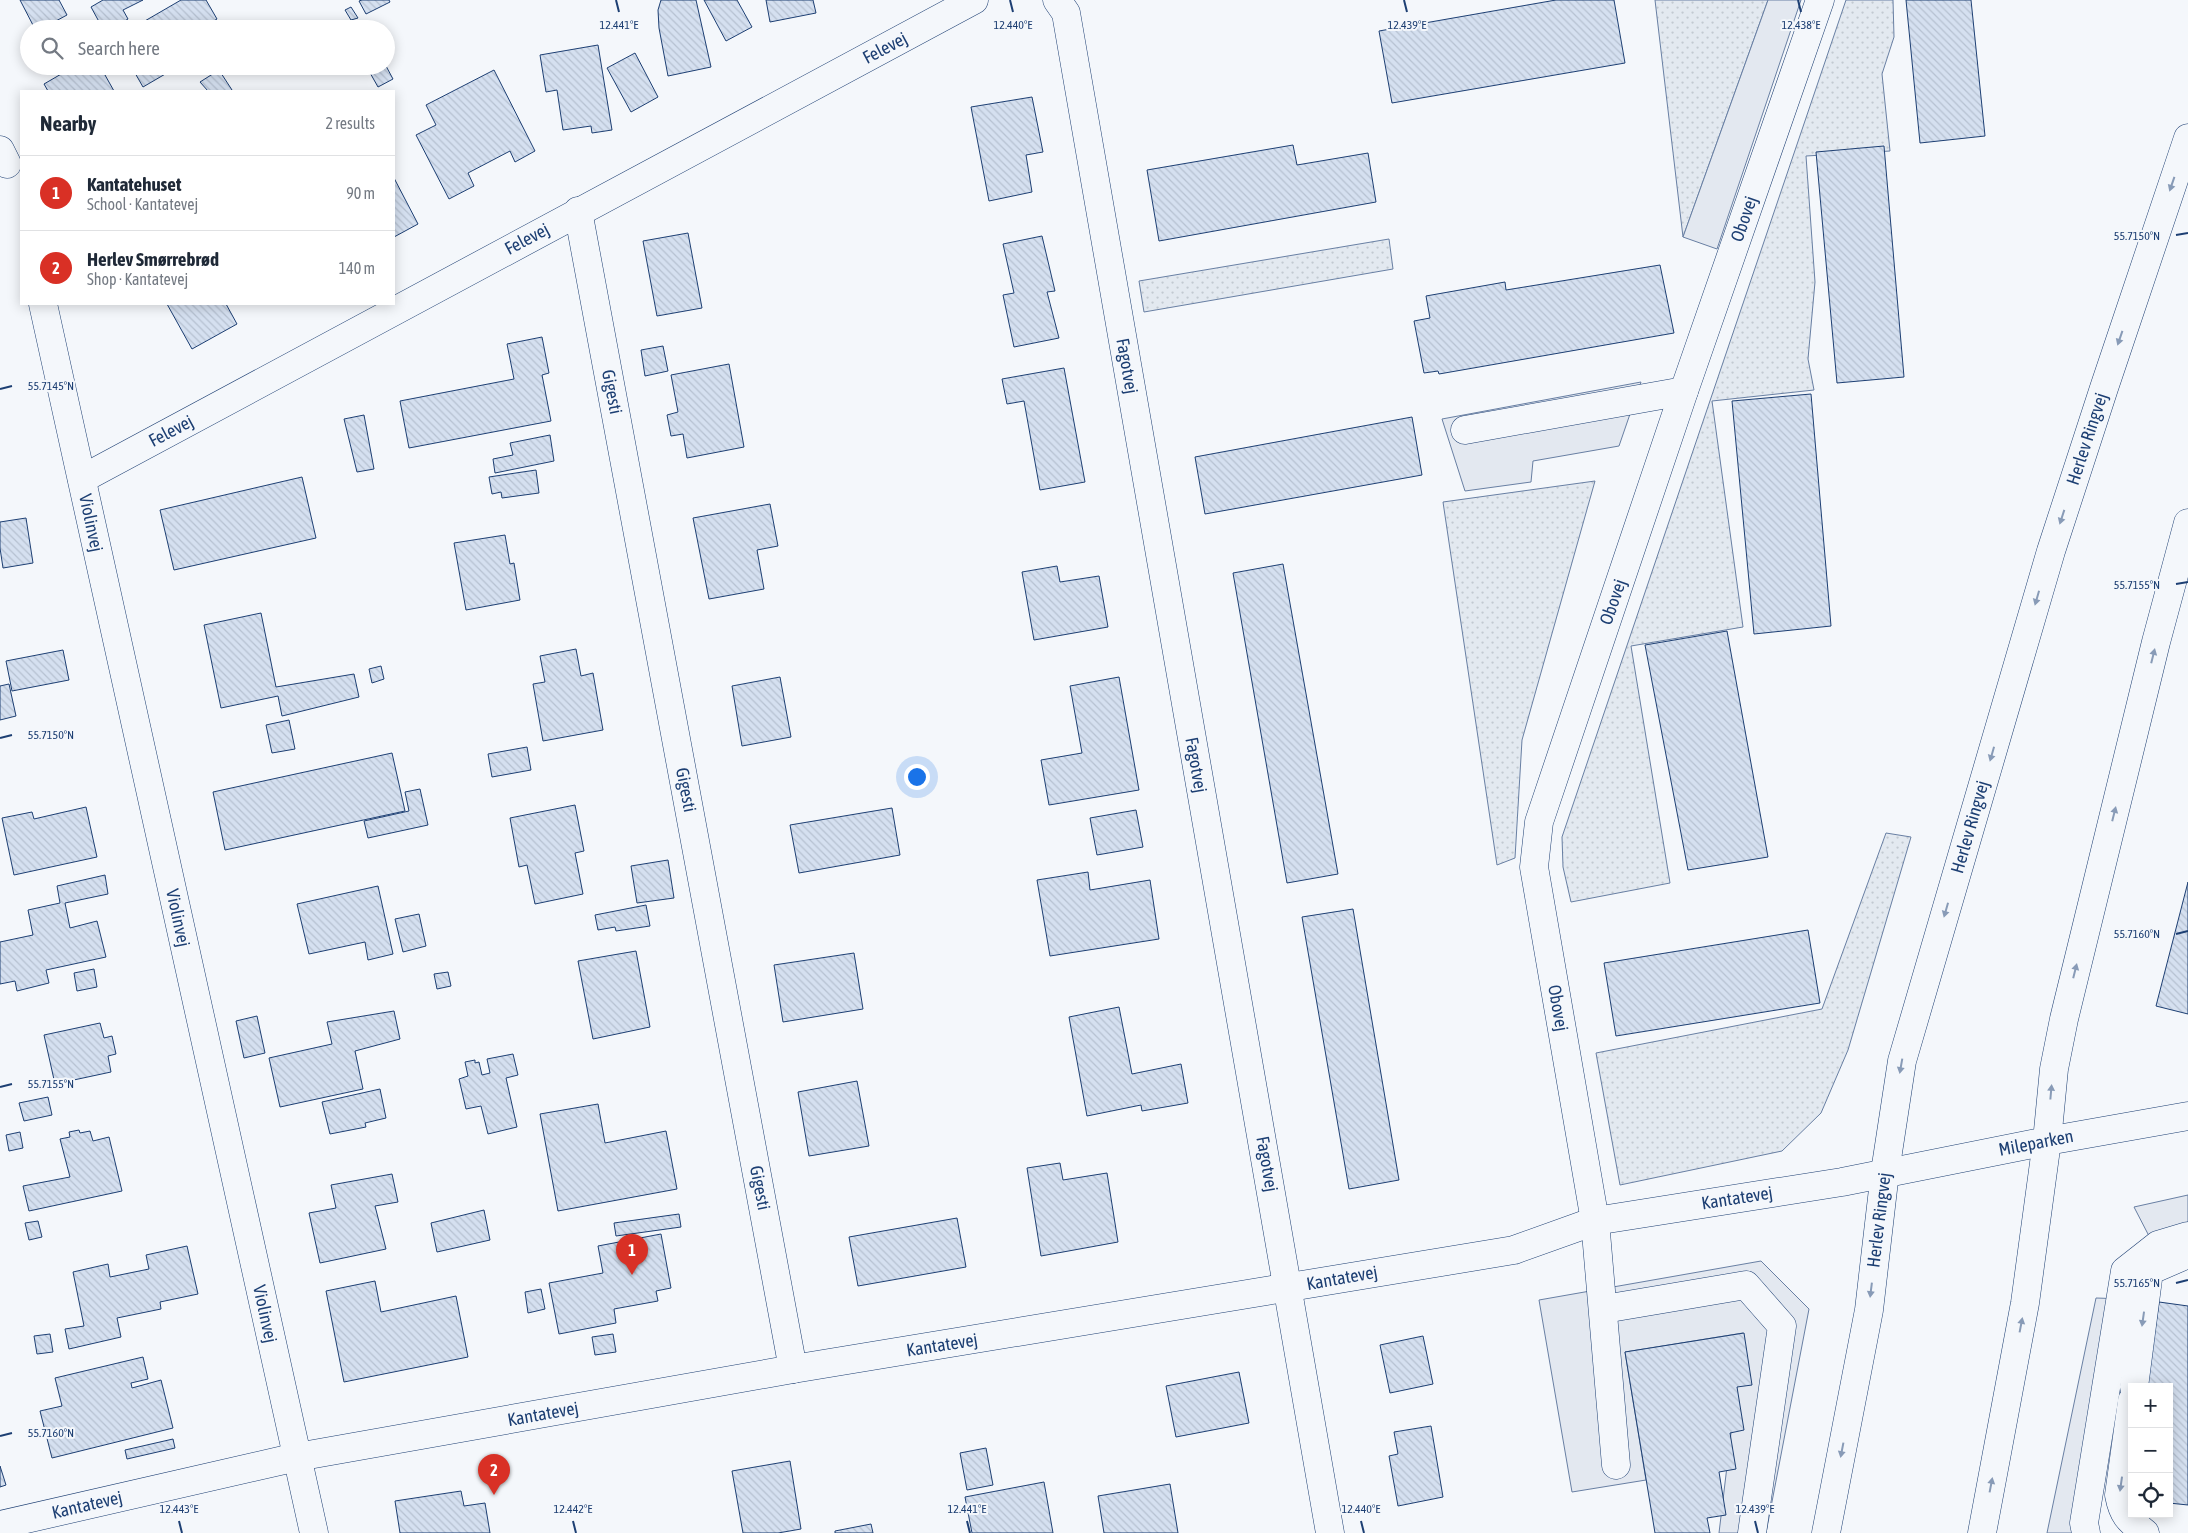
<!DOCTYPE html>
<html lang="en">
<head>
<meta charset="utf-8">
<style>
  :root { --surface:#fff; --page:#f2f2f3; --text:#1f2937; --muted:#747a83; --line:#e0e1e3; --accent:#d93025 }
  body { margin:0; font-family:"Asap Condensed",sans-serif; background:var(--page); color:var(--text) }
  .controls { position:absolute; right:15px; bottom:15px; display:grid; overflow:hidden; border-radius:0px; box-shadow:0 2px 12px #0003 }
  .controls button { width:45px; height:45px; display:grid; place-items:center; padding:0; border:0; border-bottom:1px solid var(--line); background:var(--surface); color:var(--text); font:25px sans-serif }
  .you { position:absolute; left:916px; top:776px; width:18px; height:18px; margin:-12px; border:4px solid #fff; border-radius:50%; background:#1a73e8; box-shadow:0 0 0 8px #1a73e833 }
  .badge { display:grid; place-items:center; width:32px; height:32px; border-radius:50%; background:var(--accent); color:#fff; font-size:16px; font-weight:700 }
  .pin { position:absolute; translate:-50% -41px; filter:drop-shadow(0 1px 2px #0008) }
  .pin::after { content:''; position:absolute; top:26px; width:18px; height:15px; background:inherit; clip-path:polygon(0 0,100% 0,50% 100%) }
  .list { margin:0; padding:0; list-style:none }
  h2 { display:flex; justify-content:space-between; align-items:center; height:65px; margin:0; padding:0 20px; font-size:21px }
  h2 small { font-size:16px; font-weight:400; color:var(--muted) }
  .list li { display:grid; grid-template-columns:32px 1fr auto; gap:15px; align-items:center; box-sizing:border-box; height:75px; padding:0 20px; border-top:1px solid var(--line) }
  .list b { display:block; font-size:19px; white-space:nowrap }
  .list p { margin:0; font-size:16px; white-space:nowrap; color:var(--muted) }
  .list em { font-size:16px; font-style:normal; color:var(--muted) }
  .icon { flex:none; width:28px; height:28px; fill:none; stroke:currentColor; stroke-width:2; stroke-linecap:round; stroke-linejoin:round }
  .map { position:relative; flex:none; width:2188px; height:1533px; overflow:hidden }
  .search { position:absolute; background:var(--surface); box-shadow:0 2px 12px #0003; left:20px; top:20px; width:375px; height:55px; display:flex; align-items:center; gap:12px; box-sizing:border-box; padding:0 18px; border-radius:28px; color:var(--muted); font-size:19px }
  .panel { position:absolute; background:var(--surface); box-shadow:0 2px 12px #0003; left:20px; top:90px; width:375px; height:215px; border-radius:0px }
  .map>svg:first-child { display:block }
  .green { fill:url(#green-dots); stroke:#687fa3 }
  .parking { fill:#e3e8f0; stroke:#687fa3 }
  .building { fill:url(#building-back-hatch); stroke:#1d3f73 }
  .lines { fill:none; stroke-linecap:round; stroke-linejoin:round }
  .minor-casing { stroke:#1d3f73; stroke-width:29 }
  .major-casing { stroke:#1d3f73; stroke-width:29 }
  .minor { stroke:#f4f7fb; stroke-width:28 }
  .major { stroke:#f4f7fb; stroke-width:28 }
  .oneway { fill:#889bb7 }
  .ticks { fill:none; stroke:#1d3f73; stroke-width:2 }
  .labels { text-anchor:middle; stroke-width:4; stroke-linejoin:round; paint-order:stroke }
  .street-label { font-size:18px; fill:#1d3f73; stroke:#f4f7fb }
  .ticks-label { font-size:12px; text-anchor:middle; fill:#1d3f73; stroke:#f4f7fb; stroke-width:4; stroke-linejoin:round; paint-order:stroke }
</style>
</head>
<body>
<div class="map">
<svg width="2188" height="1533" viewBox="0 0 2188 1533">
  <defs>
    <pattern id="green-dots" width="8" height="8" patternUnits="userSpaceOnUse" patternTransform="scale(1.25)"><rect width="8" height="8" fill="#e3e9f0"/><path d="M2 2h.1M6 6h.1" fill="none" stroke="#c2c9d1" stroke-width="1.8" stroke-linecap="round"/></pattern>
    <pattern id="building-back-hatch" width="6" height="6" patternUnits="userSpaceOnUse" patternTransform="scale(1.25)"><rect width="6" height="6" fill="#d5e0f0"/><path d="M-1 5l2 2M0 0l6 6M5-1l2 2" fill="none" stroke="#b6c1d1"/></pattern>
  </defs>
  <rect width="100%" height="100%" fill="#f4f7fb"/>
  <!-- green -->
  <g class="green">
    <path d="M1655,0H1768L1683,237Z"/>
    <path d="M1846,0H1893L1894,37L1882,74L1890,151L1806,156L1815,282L1808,359L1814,390L1712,401L1743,627L1631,646L1670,883L1571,902L1563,867L1562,837Z"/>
    <path d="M1389,239L1393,269L1144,312L1139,281Z"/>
    <path d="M1595,481L1522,740L1515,858L1497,865L1443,502Z"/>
    <path d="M1886,833L1911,837L1848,1050L1821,1113L1782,1151L1620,1185L1596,1053L1822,1009Z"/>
  </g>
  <!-- parking -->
  <g class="parking">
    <path d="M1768,0H1801L1717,249L1683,237Z"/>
    <path d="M1641,382L1619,446L1533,461L1531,482L1465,491L1442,419Z"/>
    <path d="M2188,1195V1226L2149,1236L2134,1207Z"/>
    <path d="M1761,1261L1809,1309L1766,1533H1719L1743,1333L1625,1352L1646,1480L1572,1492L1539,1300Z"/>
    <path d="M2096,1298L2126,1299L2097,1528L2099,1533H2047Z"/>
  </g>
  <!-- building -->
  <g class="building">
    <path d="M20,0H59L67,15L41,29H35Z"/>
    <path d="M103,0H143L123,10L128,19L111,29H103L91,7Z"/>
    <path d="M181,0H206L217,19L200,29H131Z"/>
    <path d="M362,0H389L390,2L366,14L359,1Z"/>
    <path d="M661,0H696L711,67L668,76L659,28L658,10Z"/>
    <path d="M704,0H737L752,27L726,41Z"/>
    <path d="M766,0H813L816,13L770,22Z"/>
    <path d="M1556,0H1614L1625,63L1392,103L1379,31Z"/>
    <path d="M1906,0H1971L1985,136L1920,143Z"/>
    <path d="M351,7L358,18L351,20L345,10Z"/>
    <path d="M598,45L612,130L592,133L591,126L563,130L557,90L546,92L540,55Z"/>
    <path d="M635,53L658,97L631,112L607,68Z"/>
    <path d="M75,66H121L105,75L114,91H48L44,84Z"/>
    <path d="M131,66H179L143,87Z"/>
    <path d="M378,66H386L393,79L378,87L369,71Z"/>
    <path d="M219,70L232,90L230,91H208L200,82Z"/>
    <path d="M494,70L535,151L515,162L510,151L468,173L474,186L449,199L416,135L436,125L426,105Z"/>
    <path d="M1032,97L1043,152L1026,155L1032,192L989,201L971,107Z"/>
    <path d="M1293,145L1297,165L1368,153L1376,202L1159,241L1147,170Z"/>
    <path d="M1884,146L1904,377L1837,383L1816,152Z"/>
    <path d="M394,178L418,224L394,237Z"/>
    <path d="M688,233L702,308L657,316L643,241Z"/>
    <path d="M1042,236L1055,291L1047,292L1059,338L1014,347L1003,295L1014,293L1003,244Z"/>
    <path d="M1660,265L1674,333L1439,374L1438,371L1424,373L1414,321L1430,318L1426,296L1505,282L1506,290Z"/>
    <path d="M167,304H226L237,324L192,349Z"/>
    <path d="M542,337L549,373L542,375L551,421L409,448L400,401L514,379L507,344Z"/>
    <path d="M663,346L668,371L645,376L641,350Z"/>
    <path d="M729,364L744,447L687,458L683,434L671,436L667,415L678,412L671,375Z"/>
    <path d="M1064,368L1085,482L1040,490L1024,401L1007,404L1002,379Z"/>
    <path d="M1811,394L1831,626L1754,634L1732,401Z"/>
    <path d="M364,415L374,469L357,472L344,419Z"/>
    <path d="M1412,417L1422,475L1205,514L1195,457Z"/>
    <path d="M550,435L554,461L495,473L493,459L513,455L510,443Z"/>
    <path d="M536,470L539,493L502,498L501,492L492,494L489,477Z"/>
    <path d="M302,477L316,538L174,570L160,510Z"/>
    <path d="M770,504L778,546L757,550L764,589L709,599L693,518Z"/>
    <path d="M26,518L33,563L3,568L0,548V522Z"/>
    <path d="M505,535L510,564L514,563L520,600L466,610L454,543Z"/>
    <path d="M1283,564L1338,874L1287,883L1233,573Z"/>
    <path d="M1057,566L1060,582L1099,576L1108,627L1034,640L1022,572Z"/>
    <path d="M261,613L276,687L354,674L359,697L282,716L278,696L221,708L204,625Z"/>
    <path d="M1727,631L1768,857L1688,870L1645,645Z"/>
    <path d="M576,649L581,676L593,673L603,730L543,741L533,684L545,682L540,656Z"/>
    <path d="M63,650L69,680L12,691L6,661Z"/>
    <path d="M381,666L384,679L372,683L369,669Z"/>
    <path d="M780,677L791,737L742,746L732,686Z"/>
    <path d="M1119,677L1139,790L1049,805L1041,760L1082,753L1070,686Z"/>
    <path d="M9,684L16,716L0,720V686Z"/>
    <path d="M289,720L295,749L272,753L266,725Z"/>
    <path d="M527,747L531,770L492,777L488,754Z"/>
    <path d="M392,753L405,811L225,850L213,792Z"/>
    <path d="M420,789L428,825L368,838L364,821L409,811L405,792Z"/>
    <path d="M575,805L584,851L575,853L583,894L535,904L527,865L519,867L510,818Z"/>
    <path d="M86,807L97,857L14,875L2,818L32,812L34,819Z"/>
    <path d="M892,808L900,855L799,873L790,825Z"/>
    <path d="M1136,810L1143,847L1097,855L1090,818Z"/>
    <path d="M668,860L674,898L637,903L631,866Z"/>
    <path d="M1088,872L1090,890L1150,880L1159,939L1050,956L1037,880Z"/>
    <path d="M105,875L108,894L65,903L70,928L97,921L106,957L46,970L49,983L17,991L15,981L0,984V942L33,935L28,910L60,903L57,886Z"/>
    <path d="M2188,882V1014L2156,1006Z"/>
    <path d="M378,886L393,954L368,960L365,942L309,954L297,904Z"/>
    <path d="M646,905L650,926L616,931L615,927L598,930L595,915Z"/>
    <path d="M1353,909L1399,1180L1349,1189L1302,917Z"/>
    <path d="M419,914L426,946L403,952L395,919Z"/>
    <path d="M1808,930L1820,1003L1616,1036L1604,963Z"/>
    <path d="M636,951L650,1027L593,1039L578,961Z"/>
    <path d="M854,953L863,1009L783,1022L774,965Z"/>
    <path d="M94,969L97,987L77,991L74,973Z"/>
    <path d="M448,972L451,986L437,989L434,974Z"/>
    <path d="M1119,1007L1132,1074L1181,1064L1188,1103L1142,1111L1141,1105L1087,1116L1069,1017Z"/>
    <path d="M394,1011L400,1039L355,1051L363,1089L280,1107L269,1058L332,1044L327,1022Z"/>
    <path d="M257,1016L265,1053L244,1058L236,1021Z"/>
    <path d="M100,1023L104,1038L112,1036L116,1054L108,1056L111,1072L55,1084L44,1035Z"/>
    <path d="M513,1054L518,1075L506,1078L517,1127L488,1134L481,1106L466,1109L459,1079L468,1076L465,1062L475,1060V1063L479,1062L482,1075L490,1073L487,1059Z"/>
    <path d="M857,1081L869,1146L809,1156L798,1092Z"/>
    <path d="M380,1089L386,1118L365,1123L366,1127L330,1134L322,1102Z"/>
    <path d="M48,1097L52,1115L24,1121L19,1103Z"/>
    <path d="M598,1104L605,1143L666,1131L677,1189L558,1211L540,1114Z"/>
    <path d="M79,1130L80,1133L90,1131L93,1141L109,1137L122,1191L29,1211L23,1186L70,1177L60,1139L70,1137L69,1132Z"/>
    <path d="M20,1132L23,1148L9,1151L6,1135Z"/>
    <path d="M1060,1163L1063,1180L1107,1173L1118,1242L1041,1256L1027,1168Z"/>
    <path d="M392,1174L398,1202L375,1206L386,1249L320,1263L309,1213L336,1208L331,1185Z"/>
    <path d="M484,1210L490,1240L437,1252L431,1223Z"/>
    <path d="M679,1214L681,1227L616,1236L614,1223Z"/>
    <path d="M957,1218L966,1267L858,1286L849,1237Z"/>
    <path d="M38,1221L42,1237L29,1240L25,1223Z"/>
    <path d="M661,1234L671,1288L656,1291L658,1301L614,1309L616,1323L559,1334L549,1283L603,1273L598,1246Z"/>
    <path d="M187,1246L198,1294L160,1302L161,1309L117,1318L121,1337L69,1349L65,1329L84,1326L73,1272L108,1264L110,1277L149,1269L146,1255Z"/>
    <path d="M375,1281L381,1312L456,1296L468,1357L344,1382L326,1291Z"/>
    <path d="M541,1289L545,1309L528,1313L525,1292Z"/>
    <path d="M2159,1302L2188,1306V1505L2169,1503V1387H2147Z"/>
    <path d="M1744,1333L1752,1385L1737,1387L1744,1430L1730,1433L1736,1469L1719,1472L1726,1515L1707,1518L1710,1533H1655L1625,1352Z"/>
    <path d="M50,1334L53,1352L37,1354L34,1336Z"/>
    <path d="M613,1334L616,1352L595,1355L592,1337Z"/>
    <path d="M1423,1336L1433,1384L1390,1393L1380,1345Z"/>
    <path d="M143,1357L148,1379L131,1383L132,1388L161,1380L173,1428L52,1458L40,1411L62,1406L55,1378Z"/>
    <path d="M1239,1372L1249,1423L1176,1437L1166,1386Z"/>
    <path d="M1431,1426L1443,1497L1398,1506L1389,1456L1398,1454L1394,1432Z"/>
    <path d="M173,1439L175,1448L127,1459L125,1450Z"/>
    <path d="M986,1448L993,1485L967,1490L960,1453Z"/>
    <path d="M790,1461L801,1529L778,1533H743L732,1471Z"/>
    <path d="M0,1466L6,1485L0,1487Z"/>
    <path d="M1044,1482L1053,1533H972L965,1497Z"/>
    <path d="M1170,1484L1178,1533H1104L1098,1496Z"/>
    <path d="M461,1491L464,1506L485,1503L490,1533H400L395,1501Z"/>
    <path d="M871,1524L873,1533H835V1531Z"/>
  </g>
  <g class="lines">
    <!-- minor casing -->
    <g class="minor-casing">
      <g id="minor">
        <path d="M1057,0L1066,13L1330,1533"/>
        <path d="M0,150L7,164"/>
        <path d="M578,211L793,1369"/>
        <path d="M43,304L314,1533"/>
        <path d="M1465,430L1684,391"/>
        <path d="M82,479L974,0"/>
        <path d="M1604,1309L1746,1285L1782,1326L1752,1533"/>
        <path d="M2134,1387L2149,1271L2188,1254"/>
        <path d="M2132,1401L2119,1495C2123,1516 2129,1520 2145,1533"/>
        <path d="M1616,1465L1595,1221L1534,867L1539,822L1684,391L1820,0"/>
        <path d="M0,1525L297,1457L793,1369L1514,1250L1595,1221L1842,1182L2047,1141L2188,1116"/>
        <path d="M2086,1533L2084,1523L2125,1271L2158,1245L2188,1236"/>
      </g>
    </g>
    <!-- major casing -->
    <g class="major-casing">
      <g id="major">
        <path d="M1826,1533L1869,1310L1885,1172L1902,1061L2051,551L2104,388L2188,138"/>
        <path d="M1982,1533L2025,1303L2047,1141L2054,1069L2064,1019L2156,642L2188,523"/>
      </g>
    </g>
    <!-- minor -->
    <use href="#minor" class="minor"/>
    <!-- major -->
    <use href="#major" class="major"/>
  </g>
  <!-- one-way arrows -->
  <defs><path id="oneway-solid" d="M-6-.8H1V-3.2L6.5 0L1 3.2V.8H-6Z" transform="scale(1.25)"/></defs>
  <g class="oneway">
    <use href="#oneway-solid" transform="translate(2172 184) rotate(109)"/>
    <use href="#oneway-solid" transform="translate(2120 338) rotate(109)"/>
    <use href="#oneway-solid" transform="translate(2062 517) rotate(108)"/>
    <use href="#oneway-solid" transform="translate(2037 598) rotate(106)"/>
    <use href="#oneway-solid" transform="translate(2153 656) rotate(-76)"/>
    <use href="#oneway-solid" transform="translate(1992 754) rotate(106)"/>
    <use href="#oneway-solid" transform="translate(2114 814) rotate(-76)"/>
    <use href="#oneway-solid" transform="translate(1946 910) rotate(106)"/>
    <use href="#oneway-solid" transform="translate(2075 971) rotate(-76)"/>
    <use href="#oneway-solid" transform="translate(1901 1066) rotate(100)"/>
    <use href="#oneway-solid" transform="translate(2051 1092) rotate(-85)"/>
    <use href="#oneway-solid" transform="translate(1871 1290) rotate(97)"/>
    <use href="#oneway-solid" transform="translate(2143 1319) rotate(98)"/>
    <use href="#oneway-solid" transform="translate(2021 1325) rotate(-79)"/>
    <use href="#oneway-solid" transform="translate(1842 1450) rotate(101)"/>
    <use href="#oneway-solid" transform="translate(2121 1484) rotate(98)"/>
    <use href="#oneway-solid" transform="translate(1991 1485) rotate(-79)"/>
  </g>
  <!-- ticks -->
  <path class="ticks" d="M616,0L619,12M1010,0L1013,12M1404,0L1407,12M1798,0L1801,12M2176,235L2188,233M0,389L12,386M2176,584L2188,582M0,738L12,735M2176,934L2188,931M0,1087L12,1084M2176,1283L2188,1280M0,1436L12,1433M179,1521L182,1533M573,1521L576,1533M967,1521L970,1533M1361,1521L1364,1533M1755,1521L1758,1533"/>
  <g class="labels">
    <!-- street labels -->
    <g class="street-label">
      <text transform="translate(885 48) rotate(-28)" y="6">Felevej</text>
      <text transform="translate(1744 219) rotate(-71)" y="6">Obovej</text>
      <text transform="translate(527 239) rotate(-28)" y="6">Felevej</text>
      <text transform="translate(1127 366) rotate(80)" y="6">Fagotvej</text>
      <text transform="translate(612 392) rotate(79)" y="6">Gigesti</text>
      <text transform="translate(171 431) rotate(-28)" y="6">Felevej</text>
      <text transform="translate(2087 439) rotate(-72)" y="6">Herlev Ringvej</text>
      <text transform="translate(91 523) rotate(78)" y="6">Violinvej</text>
      <text transform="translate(1613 602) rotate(-71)" y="6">Obovej</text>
      <text transform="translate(1196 765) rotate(80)" y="6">Fagotvej</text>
      <text transform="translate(686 790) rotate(79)" y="6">Gigesti</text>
      <text transform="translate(1970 827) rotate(-74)" y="6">Herlev Ringvej</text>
      <text transform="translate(178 918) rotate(78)" y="6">Violinvej</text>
      <text transform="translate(1558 1008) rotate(80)" y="6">Obovej</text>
      <text transform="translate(2036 1143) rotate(-11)" y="6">Mileparken</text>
      <text transform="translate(1267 1164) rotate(80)" y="6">Fagotvej</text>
      <text transform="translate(760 1188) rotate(79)" y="6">Gigesti</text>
      <text transform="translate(1737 1198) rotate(-9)" y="6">Kantatevej</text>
      <text transform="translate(1879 1220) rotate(-83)" y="6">Herlev Ringvej</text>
      <text transform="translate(1342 1278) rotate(-10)" y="6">Kantatevej</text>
      <text transform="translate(265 1314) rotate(78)" y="6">Violinvej</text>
      <text transform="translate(942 1345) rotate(-9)" y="6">Kantatevej</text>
      <text transform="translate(543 1414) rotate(-10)" y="6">Kantatevej</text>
      <text transform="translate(87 1505) rotate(-13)" y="6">Kantatevej</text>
    </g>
  </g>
  <g class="ticks-label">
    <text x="619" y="29">12.441°E</text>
    <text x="1013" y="29">12.440°E</text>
    <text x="1407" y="29">12.439°E</text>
    <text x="1801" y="29">12.438°E</text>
    <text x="2137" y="240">55.7150°N</text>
    <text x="51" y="390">55.7145°N</text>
    <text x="2137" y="589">55.7155°N</text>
    <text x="51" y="739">55.7150°N</text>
    <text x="2137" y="938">55.7160°N</text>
    <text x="51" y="1088">55.7155°N</text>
    <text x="2137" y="1287">55.7165°N</text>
    <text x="51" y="1437">55.7160°N</text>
    <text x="179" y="1513">12.443°E</text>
    <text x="573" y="1513">12.442°E</text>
    <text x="967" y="1513">12.441°E</text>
    <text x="1361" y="1513">12.440°E</text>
    <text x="1755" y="1513">12.439°E</text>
  </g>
</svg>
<div class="controls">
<button>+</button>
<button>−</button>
<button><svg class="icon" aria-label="locate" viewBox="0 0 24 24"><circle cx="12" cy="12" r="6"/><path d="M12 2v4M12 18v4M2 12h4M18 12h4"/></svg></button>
</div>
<div class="you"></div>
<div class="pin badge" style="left:632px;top:1275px">1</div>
<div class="pin badge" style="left:494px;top:1495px">2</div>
<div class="search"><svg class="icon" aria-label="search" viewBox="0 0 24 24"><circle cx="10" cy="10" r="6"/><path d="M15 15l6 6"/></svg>Search here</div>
<section class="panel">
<h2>Nearby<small>2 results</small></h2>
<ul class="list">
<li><span class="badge">1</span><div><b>Kantatehuset</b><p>School · Kantatevej</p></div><em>90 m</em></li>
<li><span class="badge">2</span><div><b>Herlev Smørrebrød</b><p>Shop · Kantatevej</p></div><em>140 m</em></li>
</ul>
</section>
</div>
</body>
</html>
